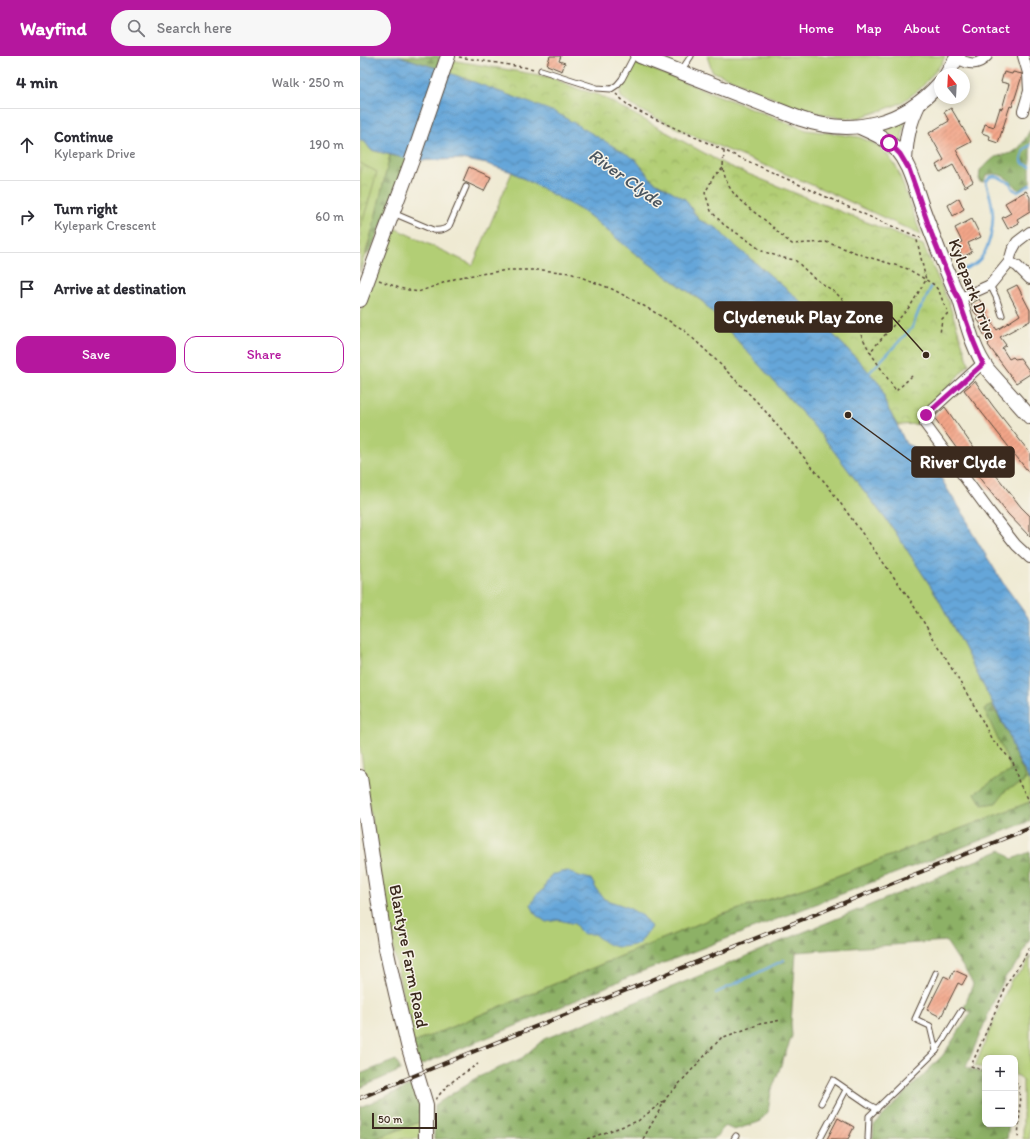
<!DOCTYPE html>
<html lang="en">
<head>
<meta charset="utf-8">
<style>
  :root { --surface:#fff; --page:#f7f7f7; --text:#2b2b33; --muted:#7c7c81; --line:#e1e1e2; --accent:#b5179e }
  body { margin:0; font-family:Itim,sans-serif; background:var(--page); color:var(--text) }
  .controls { position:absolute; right:12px; bottom:12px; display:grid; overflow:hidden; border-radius:8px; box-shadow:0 2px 10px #0003 }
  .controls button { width:36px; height:36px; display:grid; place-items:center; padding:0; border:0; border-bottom:1px solid var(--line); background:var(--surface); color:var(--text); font:20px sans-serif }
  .compass { position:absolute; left:574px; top:12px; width:36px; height:36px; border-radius:50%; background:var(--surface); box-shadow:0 2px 10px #0003; rotate:342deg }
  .scale { position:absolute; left:12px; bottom:10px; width:65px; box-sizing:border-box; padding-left:4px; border:2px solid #3b2a1e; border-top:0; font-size:11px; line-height:14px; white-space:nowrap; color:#3b2a1e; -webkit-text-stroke:3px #f7f3e8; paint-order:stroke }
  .stop { position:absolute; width:12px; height:12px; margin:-9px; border:3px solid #b5179e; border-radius:50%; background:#fff }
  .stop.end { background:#b5179e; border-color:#fff; box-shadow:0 1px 4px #0008 }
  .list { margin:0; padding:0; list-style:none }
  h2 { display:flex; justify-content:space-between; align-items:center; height:52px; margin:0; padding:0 16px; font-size:17px }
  h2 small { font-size:13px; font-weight:400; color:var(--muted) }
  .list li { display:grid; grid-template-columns:26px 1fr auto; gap:12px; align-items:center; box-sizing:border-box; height:72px; padding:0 16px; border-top:1px solid var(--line) }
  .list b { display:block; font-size:15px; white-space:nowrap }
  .list p { margin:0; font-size:13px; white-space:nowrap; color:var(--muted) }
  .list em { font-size:13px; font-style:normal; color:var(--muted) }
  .actions { display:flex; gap:8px; padding:12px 16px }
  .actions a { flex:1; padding:9px 0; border:1px solid var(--accent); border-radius:12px; text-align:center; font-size:14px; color:var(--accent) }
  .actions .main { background:var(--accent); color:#fff }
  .icon { flex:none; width:22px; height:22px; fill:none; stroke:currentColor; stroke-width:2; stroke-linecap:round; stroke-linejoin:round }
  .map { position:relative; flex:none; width:670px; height:1083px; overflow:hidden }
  header { display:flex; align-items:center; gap:24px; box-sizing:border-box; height:56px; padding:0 20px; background:var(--accent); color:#fff }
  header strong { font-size:19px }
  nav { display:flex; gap:22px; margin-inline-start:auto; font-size:14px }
  .search { width:280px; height:36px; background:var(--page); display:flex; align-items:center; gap:10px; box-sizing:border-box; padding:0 14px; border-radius:22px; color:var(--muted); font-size:15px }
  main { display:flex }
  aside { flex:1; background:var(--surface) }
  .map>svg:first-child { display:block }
  .grass { fill:#b2ce74; stroke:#767c49 }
  .forest { fill:url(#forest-firs); stroke:#646e42 }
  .park { fill:url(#park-crowns); stroke:#767c49 }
  .water { fill:url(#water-waves); stroke:#50687c }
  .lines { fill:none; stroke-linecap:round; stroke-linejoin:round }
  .stream { stroke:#65a6d9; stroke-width:2.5 }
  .building { fill:url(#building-hatch) }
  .lane-casing { stroke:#564739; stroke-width:7 }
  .street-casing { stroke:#564739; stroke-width:12 }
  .secondary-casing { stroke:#564739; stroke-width:16 }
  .path { stroke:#564739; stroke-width:1.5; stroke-dasharray:3 3; stroke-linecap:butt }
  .lane { stroke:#fff; stroke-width:5 }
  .street { stroke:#fff; stroke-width:10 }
  .secondary { stroke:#fff; stroke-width:14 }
  .rail-casing { stroke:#3b2a1e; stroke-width:4 }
  .rail { stroke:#f7f3e8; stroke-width:2.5; stroke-dasharray:8; stroke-linecap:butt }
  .route { stroke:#b5179e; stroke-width:5 }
  .labels { text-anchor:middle; stroke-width:3; stroke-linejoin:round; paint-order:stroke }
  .street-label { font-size:17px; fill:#3b2a1e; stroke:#f7f3e8 }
  .water-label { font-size:18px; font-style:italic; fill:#4a555f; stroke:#f7f3e8 }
  .leader { fill:none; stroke:#3b2a1e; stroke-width:1.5 }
  .callout-dot { fill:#3b2a1e; stroke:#f7f3e8; stroke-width:1.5 }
  .callout { fill:#3b2a1e; stroke:#3b2a1e; stroke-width:1.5 }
  .callout-label { font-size:18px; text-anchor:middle; font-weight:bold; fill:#fff }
</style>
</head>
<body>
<header>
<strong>Wayfind</strong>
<div class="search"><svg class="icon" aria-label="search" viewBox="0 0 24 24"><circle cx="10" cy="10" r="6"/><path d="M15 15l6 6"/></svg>Search here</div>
<nav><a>Home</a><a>Map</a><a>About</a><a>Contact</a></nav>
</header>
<main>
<aside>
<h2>4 min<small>Walk · 250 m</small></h2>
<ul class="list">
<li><svg class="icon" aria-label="ahead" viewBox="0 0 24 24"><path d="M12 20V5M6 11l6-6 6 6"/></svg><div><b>Continue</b><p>Kylepark Drive</p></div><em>190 m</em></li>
<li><svg class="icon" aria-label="right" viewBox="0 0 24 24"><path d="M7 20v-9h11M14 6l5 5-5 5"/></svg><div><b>Turn right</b><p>Kylepark Crescent</p></div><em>60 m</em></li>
<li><svg class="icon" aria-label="arrive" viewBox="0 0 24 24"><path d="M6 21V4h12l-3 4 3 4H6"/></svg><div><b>Arrive at destination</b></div></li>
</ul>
<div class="actions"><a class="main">Save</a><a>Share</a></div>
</aside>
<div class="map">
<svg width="670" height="1083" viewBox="0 0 670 1083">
  <defs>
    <pattern id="forest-firs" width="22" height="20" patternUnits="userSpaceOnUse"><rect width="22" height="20" fill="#8db166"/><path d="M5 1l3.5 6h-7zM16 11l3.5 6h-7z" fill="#749053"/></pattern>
    <pattern id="park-crowns" width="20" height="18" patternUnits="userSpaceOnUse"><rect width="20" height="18" fill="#b2ce74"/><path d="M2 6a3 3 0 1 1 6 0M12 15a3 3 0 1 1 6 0" fill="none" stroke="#9ab164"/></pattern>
    <pattern id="water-waves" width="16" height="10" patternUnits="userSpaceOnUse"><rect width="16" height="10" fill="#65a6d9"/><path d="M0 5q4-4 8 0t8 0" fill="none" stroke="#5487af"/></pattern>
    <pattern id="building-hatch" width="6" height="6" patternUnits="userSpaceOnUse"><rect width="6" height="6" fill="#f3a689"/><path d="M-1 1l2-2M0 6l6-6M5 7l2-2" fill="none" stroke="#c6876f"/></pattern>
  </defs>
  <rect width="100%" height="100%" fill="#f7f3e8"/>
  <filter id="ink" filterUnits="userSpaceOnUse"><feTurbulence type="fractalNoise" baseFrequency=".025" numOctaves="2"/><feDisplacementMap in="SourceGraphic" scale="8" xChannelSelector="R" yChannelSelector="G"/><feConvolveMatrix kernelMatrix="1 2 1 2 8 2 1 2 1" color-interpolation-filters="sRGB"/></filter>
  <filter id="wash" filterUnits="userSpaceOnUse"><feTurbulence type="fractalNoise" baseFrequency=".012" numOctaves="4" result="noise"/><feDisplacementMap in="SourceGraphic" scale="16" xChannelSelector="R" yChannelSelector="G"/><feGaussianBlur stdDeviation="0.9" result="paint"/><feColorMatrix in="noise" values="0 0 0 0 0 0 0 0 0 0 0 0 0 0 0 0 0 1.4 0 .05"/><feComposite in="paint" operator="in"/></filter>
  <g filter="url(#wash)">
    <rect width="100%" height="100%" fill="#efead3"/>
    <!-- grass -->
    <g class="grass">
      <path d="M347,0H585L582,7L561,32L541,47L523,54L498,62L476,61L436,52L352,15Z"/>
      <path d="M276,7L446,74L499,81L513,87L526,97L537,112L561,179L469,136L329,78L276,52L261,41L260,37L261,30L267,16Z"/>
      <path d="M545,61L541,89L518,72Z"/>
      <path d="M0,84L5,86L11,94L30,99L15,165L0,216Z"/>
      <path d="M152,116L226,157L273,196L343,246L460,377L534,474L577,540L648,677L655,698L670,725V746L451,830L355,861L53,987L25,853L0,691V257L32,171L113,209Z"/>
      <path d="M670,900V1083H663V1025L659,1020L655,1019V1002H625V1013L615,1010L651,924L664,913Z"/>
      <path d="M60,1066V1083H14Z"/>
    </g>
    <!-- forest -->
    <g class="forest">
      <path d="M39,0H79V13Z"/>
      <path d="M670,74V127L659,134C649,123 641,115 626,119L624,126L619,125L620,114L635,101L652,97L659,92L664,85Z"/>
      <path d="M30,99L49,102L11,194L6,200Z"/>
      <path d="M632,649L648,677L655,698L666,722L664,727L646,734L636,747L622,749L615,737L642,719L650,716V710L624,653Z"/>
      <path d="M670,746V765L278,917L182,959L58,1010L53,987L355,861L451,830Z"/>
      <path d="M641,794L652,803L670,796V882L660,904L646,920L636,940L606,1011L625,1018V1068H649L647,1083H513L514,1069L583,999L611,957L604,952L613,928L608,919L586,885L436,896L431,967L432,980L411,1036L408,1056L399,1066L374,1074L365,1070L354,1083H74L75,1049L116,1022L162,1002L184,983L215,971L351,915L429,882L552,832Z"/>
      <path d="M36,1004L41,1014L0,1032V1018Z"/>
      <path d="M55,1028L61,1043L60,1066L14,1083H0V1051Z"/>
    </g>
    <!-- park -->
    <g class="park">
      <path d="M91,4L190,21L218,33L239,39L366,109L563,189L589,247L609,308L559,362L557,368L537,369L526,349L521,330L501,307L437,242L366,182L357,172L339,164L325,143L304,131L293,125L275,103L86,16Z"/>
      <path d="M0,107L17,116L0,175Z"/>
    </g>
    <!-- water -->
    <g class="water">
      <path d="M0,0H39L79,13L197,57L275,103L293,125L304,131L325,143L339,164L357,172L366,182L437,242L501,307L521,330L526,349L537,369L546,388L567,397L589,436L607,463L611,475L643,527L670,564V725L655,698L648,677L577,540L534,474L460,377L343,246L273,196L226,157L152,116L127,108L101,103L56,105L11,94L5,86L0,84Z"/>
      <path d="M208,815L219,820L231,823L237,834L244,843L267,851L283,860L291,871L279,888C256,893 252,893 234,878H222L215,868L199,864L186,866L176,859L171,849L176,839L184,833L187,825L192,818H196L201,816Z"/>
    </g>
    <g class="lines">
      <!-- stream -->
      <g class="stream">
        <path d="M670,89L664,94L661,104L664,108L670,110"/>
        <path d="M602,214C607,212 612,210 616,207C630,196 635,167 632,150C631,142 628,133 626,126L630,121L635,120L640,122L650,127L653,133L658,136L670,129"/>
        <path d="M508,318L552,272L559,254L564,247L571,231"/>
        <path d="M356,937L424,904"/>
      </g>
    </g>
    <g id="blocks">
      <!-- building -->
      <g class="building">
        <path d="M190,0H201L199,5L205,7L202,15L187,9Z"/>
        <path d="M644,16L652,18L653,16L662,18V20L652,51L650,50L638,87L629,84L630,80L622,77L625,68L634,71L640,52L642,53L649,28L641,26Z"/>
        <path d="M591,52L611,86L596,94L610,119V120L613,126L605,131L593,109L580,116L576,109L584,104L569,77L589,65L584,56Z"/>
        <path d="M109,111L131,121L124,135L103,125Z"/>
        <path d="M666,135L670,141V155L657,163L659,167L648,173L642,162L651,157L645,147Z"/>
        <path d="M599,142L604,153L593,160L588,149Z"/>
        <path d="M612,163L621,181L608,187L612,196L603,201L596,189L602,186L595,172Z"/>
        <path d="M657,229L670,254V265L640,281L646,289L642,292L649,303L653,301L655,303L660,302L670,316V318L656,327L628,289L629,288L620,271L622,270L617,263L619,262L613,254L615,253L611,248L619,243L627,256L626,258L637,274L660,259L647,234Z"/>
        <path d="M615,325L633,350L670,397V418L604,334Z"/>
        <path d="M585,351L616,395H617L661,451L670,460V481L648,458L602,400L574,361Z"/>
        <path d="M594,914L607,920L602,929L598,927L581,961L567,954L584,920L590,923Z"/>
        <path d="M478,1062L494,1071L488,1083H467Z"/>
      </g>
    </g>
  </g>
  <g filter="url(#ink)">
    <use href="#blocks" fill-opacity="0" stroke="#564739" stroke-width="1"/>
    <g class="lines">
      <!-- lane casing -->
      <g class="lane-casing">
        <g id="lane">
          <path d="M181,14L237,32L251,33L257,29L262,23L274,0"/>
          <path d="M321,15L331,0"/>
          <path d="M33,157L73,174C79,175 84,174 89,170L106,131"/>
          <path d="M630,229L636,241L642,259"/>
          <path d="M576,917L555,963L570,970L576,995"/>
          <path d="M461,1047L473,1024L508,1048L517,1053"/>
          <path d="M374,1083L376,1080"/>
          <path d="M460,1083L486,1034"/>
          <path d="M508,1083L509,1060L576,995L601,955"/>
        </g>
      </g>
      <!-- street casing -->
      <g class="street-casing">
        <g id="street">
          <path d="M597,2C608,8 617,11 627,0"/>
          <path d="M663,55L669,35L668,17L663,0"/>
          <path d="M649,206L657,210L670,223"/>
          <path d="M599,243L630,229L649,206L652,195L657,186L670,176"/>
          <path d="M623,307L566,359L565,368L630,456L656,489L670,502"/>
        </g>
      </g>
      <!-- secondary casing -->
      <g class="secondary-casing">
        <g id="secondary">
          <path d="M280,0L441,63C493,81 544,68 580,27"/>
          <path d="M587,18L598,0"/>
          <path d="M500,71C513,77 526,82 536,93C548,107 552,122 558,139C563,155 569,170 575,185C580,199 586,213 592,227C594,233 598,238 600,244C607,267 613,294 628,314L670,361"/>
          <path d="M545,105C546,83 549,67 559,47"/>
          <path d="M0,244L52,104L88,0"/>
          <path d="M0,721L25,888L32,920L48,989L66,1049V1083"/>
        </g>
      </g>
      <!-- path -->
      <g class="path">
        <path d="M99,1L175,13"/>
        <path d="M256,38L271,52L517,164L561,182"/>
        <path d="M364,95C364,102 362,110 364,117C369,140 389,152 406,165C415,173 423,181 432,188L466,186L505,200L548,213L573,228L579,235L585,251L589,256L582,263L580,278"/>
        <path d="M363,112L354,120L345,137L351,155L364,169L386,183L402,195L423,202L435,204L453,221L476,237L483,244L488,260L496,269L510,296"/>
        <path d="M19,224L39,232L58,236L100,221L148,214H182L210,217L252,233L284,250L324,274L356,304L401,350L468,430L549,542L618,656L631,682L653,706L659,727L670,746"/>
        <path d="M552,320L536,335L510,296L551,249L566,224L556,180"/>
        <path d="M625,1015L611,1010L649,924L663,904L670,890"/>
        <path d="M655,1026L659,1030L660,1053L658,1083"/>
        <path d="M76,1044C85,1028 103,1018 118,1008"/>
        <path d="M227,1083L278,1065L306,1043"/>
        <path d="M283,1083L307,1041L361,982L400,968L422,964"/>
      </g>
      <!-- lane -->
      <use href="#lane" class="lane"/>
      <!-- street -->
      <use href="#street" class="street"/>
      <!-- secondary -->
      <use href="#secondary" class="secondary"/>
      <!-- rail casing -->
      <g class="rail-casing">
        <path id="rail" d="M0,1042L85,1007L670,772"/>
      </g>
      <!-- rail -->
      <use href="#rail" class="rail"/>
    </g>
  </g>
  <g class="lines" filter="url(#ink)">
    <!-- route -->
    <path class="route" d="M529,87L540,98L549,113L572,179L594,234L599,243L602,253L613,284L623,308L566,359"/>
  </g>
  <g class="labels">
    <!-- street labels -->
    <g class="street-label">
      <text transform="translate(613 233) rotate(69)" y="6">Kylepark Drive</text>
      <text transform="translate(49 900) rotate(79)" y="6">Blantyre Farm Road</text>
    </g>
    <!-- water labels -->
    <g class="water-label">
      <text transform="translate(266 122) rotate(36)" y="6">River Clyde</text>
    </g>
  </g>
  <!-- callouts -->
  <path class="leader" d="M566 299L532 261M488 359L552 406"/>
  <g class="callout-dot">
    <circle cx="566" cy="299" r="4"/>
    <circle cx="488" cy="359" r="4"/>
  </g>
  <g class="callout">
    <rect x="355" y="246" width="177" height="30" rx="4"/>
    <rect x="552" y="391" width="102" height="30" rx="4"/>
  </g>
  <g class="callout-label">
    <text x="443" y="267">Clydeneuk Play Zone</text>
    <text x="603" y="412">River Clyde</text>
  </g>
</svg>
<div class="controls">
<button>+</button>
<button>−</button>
</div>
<svg class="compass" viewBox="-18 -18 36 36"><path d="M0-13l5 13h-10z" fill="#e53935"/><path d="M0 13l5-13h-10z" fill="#7c7c81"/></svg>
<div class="scale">50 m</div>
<div class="stop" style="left:529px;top:87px"></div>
<div class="stop end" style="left:566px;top:359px"></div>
</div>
</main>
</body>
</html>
